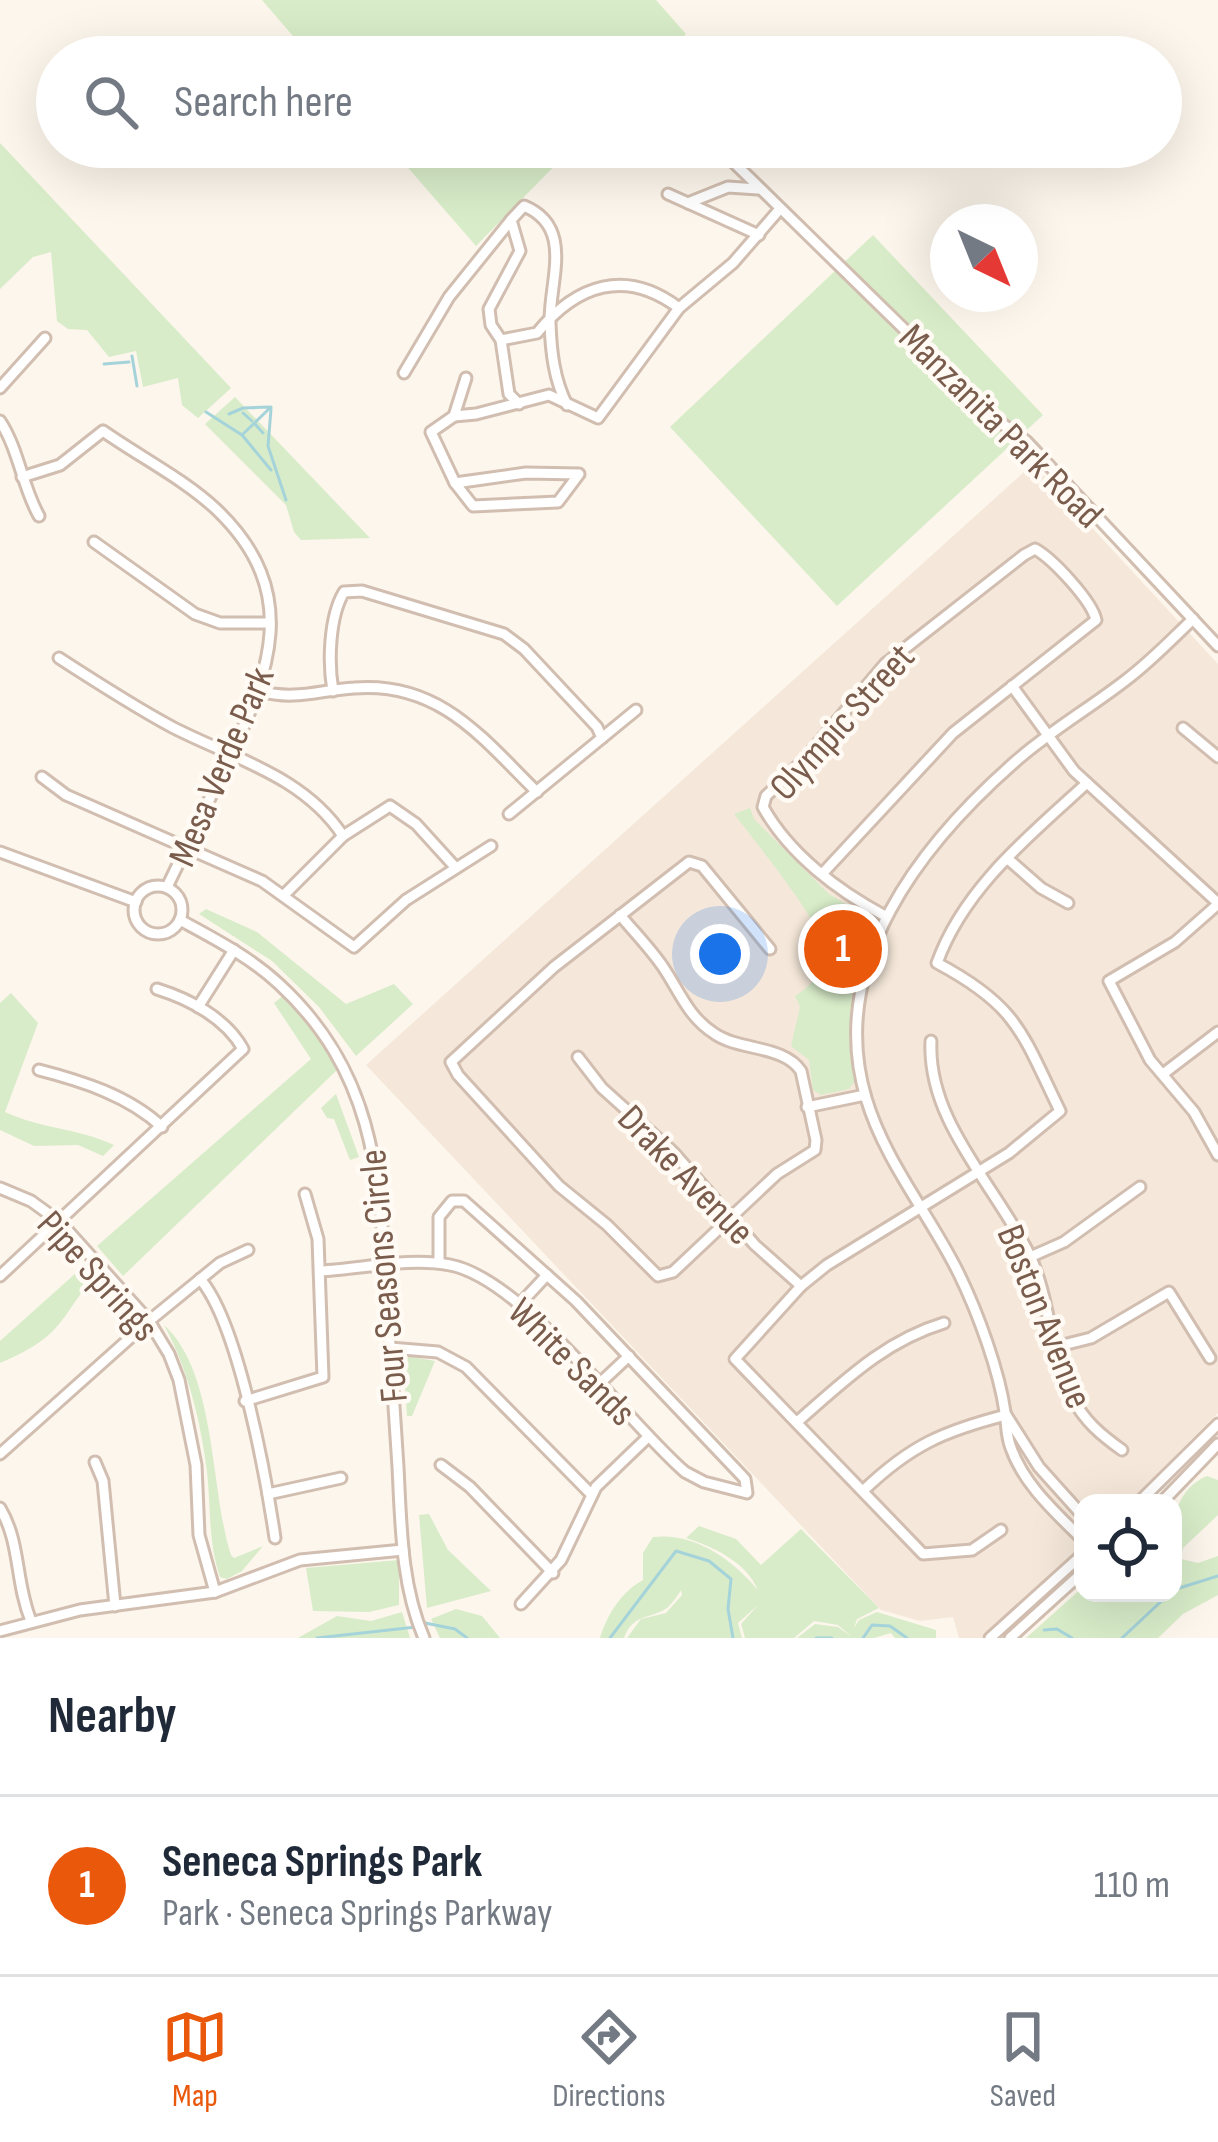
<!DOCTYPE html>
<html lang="en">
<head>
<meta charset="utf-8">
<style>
  :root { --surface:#fff; --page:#f6f6f7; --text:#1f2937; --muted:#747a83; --line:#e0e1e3; --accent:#ea580c }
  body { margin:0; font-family:"Sofia Sans Condensed",sans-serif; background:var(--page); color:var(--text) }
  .controls { position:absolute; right:36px; bottom:36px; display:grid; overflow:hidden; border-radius:24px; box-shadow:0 12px 48px #0002 }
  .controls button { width:108px; height:108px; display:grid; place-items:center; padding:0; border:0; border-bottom:3px solid var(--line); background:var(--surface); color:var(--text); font:60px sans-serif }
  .compass { position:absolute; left:930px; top:204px; width:108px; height:108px; border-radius:50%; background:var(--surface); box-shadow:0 12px 48px #0002; rotate:137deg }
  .you { position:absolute; left:720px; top:954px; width:42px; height:42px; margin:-30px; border:9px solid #fff; border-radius:50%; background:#1a73e8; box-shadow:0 0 0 18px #1a73e833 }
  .badge { display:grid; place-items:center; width:78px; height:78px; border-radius:50%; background:var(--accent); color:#fff; font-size:39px; font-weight:700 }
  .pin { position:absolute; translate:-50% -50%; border:6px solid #fff; box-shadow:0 3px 12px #0006 }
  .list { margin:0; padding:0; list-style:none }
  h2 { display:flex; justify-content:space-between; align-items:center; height:156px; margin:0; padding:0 48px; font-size:51px }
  h2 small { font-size:39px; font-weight:400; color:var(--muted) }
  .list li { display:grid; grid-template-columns:78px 1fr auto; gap:36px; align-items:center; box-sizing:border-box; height:180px; padding:0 48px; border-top:3px solid var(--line) }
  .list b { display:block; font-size:45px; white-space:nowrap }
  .list p { margin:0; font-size:39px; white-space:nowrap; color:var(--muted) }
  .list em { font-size:39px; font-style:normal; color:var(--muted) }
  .icon { flex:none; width:66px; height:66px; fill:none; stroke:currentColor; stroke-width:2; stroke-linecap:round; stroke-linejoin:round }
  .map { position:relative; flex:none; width:1218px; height:1638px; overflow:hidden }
  .search { position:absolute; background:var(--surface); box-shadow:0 12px 48px #0002; left:36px; right:36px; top:36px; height:132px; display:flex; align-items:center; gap:30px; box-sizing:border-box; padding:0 42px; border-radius:66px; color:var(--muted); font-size:45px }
  .sheet { height:336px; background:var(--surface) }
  nav { display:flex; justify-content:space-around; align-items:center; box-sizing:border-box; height:168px; border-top:3px solid var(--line); background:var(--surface); font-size:33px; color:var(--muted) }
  nav a { display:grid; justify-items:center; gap:6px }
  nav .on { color:var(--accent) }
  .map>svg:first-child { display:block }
  .residential { fill:#f5e8da }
  .green { fill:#d8ecc9 }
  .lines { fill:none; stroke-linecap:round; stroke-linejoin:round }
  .stream { stroke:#a5d3da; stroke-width:3 }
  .minor-casing { stroke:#d1beb0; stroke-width:15 }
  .minor { stroke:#fff; stroke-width:9 }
  .labels { text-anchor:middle; stroke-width:9; stroke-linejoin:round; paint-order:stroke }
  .street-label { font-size:39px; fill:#7a5c4d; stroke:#fffaf3 }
</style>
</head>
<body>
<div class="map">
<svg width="1218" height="1638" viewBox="0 0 1218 1638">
  <rect width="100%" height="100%" fill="#fdf6ec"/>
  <!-- residential -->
  <path class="residential" d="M1033,464L1218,664V1413L1128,1503H1083V1545L981,1638H959L953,1617L920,1621L881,1610L366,1065Z"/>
  <!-- green -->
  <g class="green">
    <path d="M262,0H656L686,34L662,57H311Z"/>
    <path d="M0,143L231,388L198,418L182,405L178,378L143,387L136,351L109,357L87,330L68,329L57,321L51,252L33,257L0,289Z"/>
    <path d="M390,147H573L476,246Z"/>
    <path d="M873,235L1043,415L837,606L670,427Z"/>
    <path d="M235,397L370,538L301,540L294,532L286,505L205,424Z"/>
    <path d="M750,808L754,819L829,894L868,917L872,924C851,975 844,1027 855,1081L849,1089L821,1095L813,1090L809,1060L791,1046L800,1007L795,996C843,965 822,935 798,899C778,870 756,842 734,814Z"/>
    <path d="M206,909L257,932L346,1004L394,984L413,1004L356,1056L319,1007L272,961L199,914Z"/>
    <path d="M11,993L38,1023L5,1112C42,1129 77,1128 114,1145L103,1156L78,1145L34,1146L0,1130V1003Z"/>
    <path d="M283,996L317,1034L337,1070L123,1276L97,1246L311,1059L274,1003Z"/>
    <path d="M336,1094L359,1157L350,1160L334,1119L327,1118L321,1108Z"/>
    <path d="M86,1264L97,1276C80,1291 73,1307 59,1324C45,1342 21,1354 0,1363V1341Z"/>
    <path d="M164,1325C217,1373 210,1491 231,1555L234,1558L263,1546L242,1571L227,1579L220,1577C208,1542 211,1508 207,1472C201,1422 188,1369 164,1325Z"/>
    <path d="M407,1356L435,1361L412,1416H407L403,1359Z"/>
    <path d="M1207,1476L1218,1480V1515L1183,1548L1181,1559L1198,1563L1218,1556V1595L1183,1614L1158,1638H1026L1083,1587V1593H1173C1173,1554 1162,1495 1207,1476Z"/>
    <path d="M429,1514L448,1550L491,1591L427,1608L419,1515Z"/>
    <path d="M699,1526L736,1539L761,1565L801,1529L879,1608L857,1619L854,1628L859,1620L877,1612L936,1630V1638H895L891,1633L874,1638H797L815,1624L838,1627L852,1637L838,1625L814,1621L794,1638H745L741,1624L758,1605L738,1623L742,1638H627L641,1619L666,1613L682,1595L681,1590C680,1593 670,1606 667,1608C649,1620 633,1613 624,1638H600C607,1615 621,1592 643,1580V1553L653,1537C695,1532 733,1560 758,1590C746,1562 714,1547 686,1538Z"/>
    <path d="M399,1560V1605L369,1612L313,1611L306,1568Z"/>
    <path d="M456,1609L482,1616L500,1638H440L431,1619Z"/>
    <path d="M402,1612L410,1638H298L337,1616L371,1621Z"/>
  </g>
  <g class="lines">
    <!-- stream -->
    <g class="stream">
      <path d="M132,356L137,386"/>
      <path d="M104,364L129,362"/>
      <path d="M271,409L268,446L286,500"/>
      <path d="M206,412L242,435L271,407L243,408L229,414"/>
      <path d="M243,413L252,421"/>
      <path d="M255,424L263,433"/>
      <path d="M242,435L271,470"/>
      <path d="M1173,1590L1218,1576"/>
      <path d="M425,1623L455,1629L467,1638"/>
      <path d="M1044,1630L1057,1629L1072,1638"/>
      <path d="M317,1638L416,1627"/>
      <path d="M610,1638L676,1551L709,1561L731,1579L728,1609L733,1638"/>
      <path d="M816,1638H832"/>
      <path d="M863,1638L872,1625L890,1626L907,1638"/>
      <path d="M1122,1638L1170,1593"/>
    </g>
    <!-- minor casing -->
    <g class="minor-casing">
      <g id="minor">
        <path d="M718,147L997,420L1026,441L1218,646"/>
        <path d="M668,194L759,235"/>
        <path d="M688,203L728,187L758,189"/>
        <path d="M501,340L537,333C577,284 626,268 679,308"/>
        <path d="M404,373L449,297L511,220"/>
        <path d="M0,388L45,338"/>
        <path d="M519,404L509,394L501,340L491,325L489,309L520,251L511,220L524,206C575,227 549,281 550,323C551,352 554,379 567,405"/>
        <path d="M454,416L476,414L549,395L598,418L679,308L733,263L779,210"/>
        <path d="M0,421C19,450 22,486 39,516"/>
        <path d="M526,473L579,474L558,502L473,506L455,483Z"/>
        <path d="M22,477L60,465L103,431C140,457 184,479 217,510C302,592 270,672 227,763C207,804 187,846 167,887"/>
        <path d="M455,483L431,432L454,416L466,378"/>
        <path d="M94,542L195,614L220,623H270"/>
        <path d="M59,658C96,682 133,706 172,727C232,758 304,776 343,836"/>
        <path d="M1012,686L1074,771L1218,903"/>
        <path d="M260,691C295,701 320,690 354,688C440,681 483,739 537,792"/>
        <path d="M333,691C328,663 329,617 344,592L362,591L504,634L524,649L597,727L602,738"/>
        <path d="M1183,728L1218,757"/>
        <path d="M42,777L66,795L262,881L354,947L406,900L491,846"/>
        <path d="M509,814L636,710"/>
        <path d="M0,852L136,902"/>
        <path d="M1008,859L1041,888L1068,903"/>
        <path d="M822,874L953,733L1096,620C1092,601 1053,559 1035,549L1024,555L885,664L803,761L766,796L763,807C789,854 838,891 885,916"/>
        <circle cx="158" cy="910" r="24"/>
        <path d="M284,895L343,836L390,806L416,824L456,868"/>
        <path d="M1218,904L1175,942L1109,981L1150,1060L1194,1112L1218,1155"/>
        <path d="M620,915C634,932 650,948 663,967C680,992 688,1017 715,1034C740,1051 784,1045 801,1071L816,1140L815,1150L777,1174L673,1272L658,1276L607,1225L559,1186L458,1075L451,1062L554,967L689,862L702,866L770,949"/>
        <path d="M180,920C215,939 250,957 279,984C372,1070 379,1168 386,1285C390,1346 394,1407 398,1467C401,1525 401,1585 424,1638"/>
        <path d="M198,1007L234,950"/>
        <path d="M931,1041C927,1122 997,1187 1030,1256C1051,1301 1049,1354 1072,1397C1084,1421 1101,1435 1122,1450"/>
        <path d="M578,1057L602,1088L673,1152L755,1245L801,1286"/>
        <path d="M39,1070C82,1081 129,1096 162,1127"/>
        <path d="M1163,1074L1218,1032"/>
        <path d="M807,1107L865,1095"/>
        <path d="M0,1188L31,1201L60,1222L149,1321L169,1354L179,1380L196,1465L199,1535L215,1592"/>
        <path d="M1030,1257L1064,1242L1140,1187"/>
        <path d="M320,1271C362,1269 409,1257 450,1265C523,1279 625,1420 685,1472L704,1482L747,1493L745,1479L576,1301L464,1201H452L439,1217V1263"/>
        <path d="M0,1276L243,1049C226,1018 189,999 157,989"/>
        <path d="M200,1279C238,1322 266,1477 275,1538"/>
        <path d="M519,1305L547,1275"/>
        <path d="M1055,1347L1091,1338L1169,1292L1210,1358"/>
        <path d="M390,1348L438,1352L466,1367L591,1494"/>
        <path d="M599,1384L629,1356"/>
        <path d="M245,1401L323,1377L318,1239L305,1194"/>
        <path d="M1006,1415L1039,1467L1083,1516"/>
        <path d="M797,1422C843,1382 884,1341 944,1323"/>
        <path d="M0,1454L149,1321L220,1263L248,1250"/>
        <path d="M95,1462L103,1481L115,1606"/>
        <path d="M441,1465L470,1487L553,1573"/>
        <path d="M864,1490C911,1445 944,1431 1006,1415"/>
        <path d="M268,1494L341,1478"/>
        <path d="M1138,1503L1218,1424"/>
        <path d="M1161,1503L1218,1444"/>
        <path d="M0,1508C21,1543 15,1582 31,1621"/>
        <path d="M1001,1530L972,1550L923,1554L735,1359L801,1286L827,1265L1009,1153L1060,1111C1022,1033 1018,1006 937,963C964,888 1030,835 1087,783"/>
        <path d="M1083,1540C1056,1513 1024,1485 1011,1448C1006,1436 1007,1424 1005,1412C999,1370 978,1313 959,1274C930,1215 885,1162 866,1098C826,964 921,844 1016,761C1050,731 1090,708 1126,680C1150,662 1171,640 1193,619"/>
        <path d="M521,1604L561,1560L596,1487L648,1437"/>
        <path d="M0,1631L80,1610L215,1592L300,1560L403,1550"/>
        <path d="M990,1638L1083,1554"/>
        <path d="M1010,1638L1083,1572"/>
      </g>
    </g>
    <!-- minor -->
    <use href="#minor" class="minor"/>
  </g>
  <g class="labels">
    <!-- street labels -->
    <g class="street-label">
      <text transform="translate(1002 425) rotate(45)" y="14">Manzanita Park Road</text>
      <text transform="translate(841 721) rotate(-48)" y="14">Olympic Street</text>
      <text transform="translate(220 766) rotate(-67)" y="14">Mesa Verde Park</text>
      <text transform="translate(687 1174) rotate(46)" y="14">Drake Avenue</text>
      <text transform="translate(99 1275) rotate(48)" y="14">Pipe Springs</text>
      <text transform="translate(382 1276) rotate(-95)" y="14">Four Seasons Circle</text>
      <text transform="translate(1046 1316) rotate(68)" y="14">Boston Avenue</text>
      <text transform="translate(573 1361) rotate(45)" y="14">White Sands</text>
    </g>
  </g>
</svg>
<div class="controls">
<button><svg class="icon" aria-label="locate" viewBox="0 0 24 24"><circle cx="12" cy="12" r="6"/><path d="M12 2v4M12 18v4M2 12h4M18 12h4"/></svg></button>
</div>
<svg class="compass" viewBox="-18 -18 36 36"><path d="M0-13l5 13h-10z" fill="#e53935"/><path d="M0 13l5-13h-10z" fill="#747a83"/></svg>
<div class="you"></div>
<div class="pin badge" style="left:843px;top:949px">1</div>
<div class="search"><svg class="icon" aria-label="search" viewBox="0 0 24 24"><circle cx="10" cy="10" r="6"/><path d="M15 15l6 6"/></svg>Search here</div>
</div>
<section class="sheet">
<h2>Nearby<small></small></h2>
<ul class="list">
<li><span class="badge">1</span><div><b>Seneca Springs Park</b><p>Park · Seneca Springs Parkway</p></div><em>110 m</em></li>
</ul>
</section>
<nav>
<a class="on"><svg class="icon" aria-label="map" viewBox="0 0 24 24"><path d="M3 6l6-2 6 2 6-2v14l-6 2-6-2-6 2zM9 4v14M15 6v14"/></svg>Map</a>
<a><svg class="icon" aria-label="directions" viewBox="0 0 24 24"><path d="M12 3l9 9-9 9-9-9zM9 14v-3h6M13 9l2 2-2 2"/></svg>Directions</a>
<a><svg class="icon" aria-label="saved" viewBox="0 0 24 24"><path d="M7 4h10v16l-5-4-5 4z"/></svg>Saved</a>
</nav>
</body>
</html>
